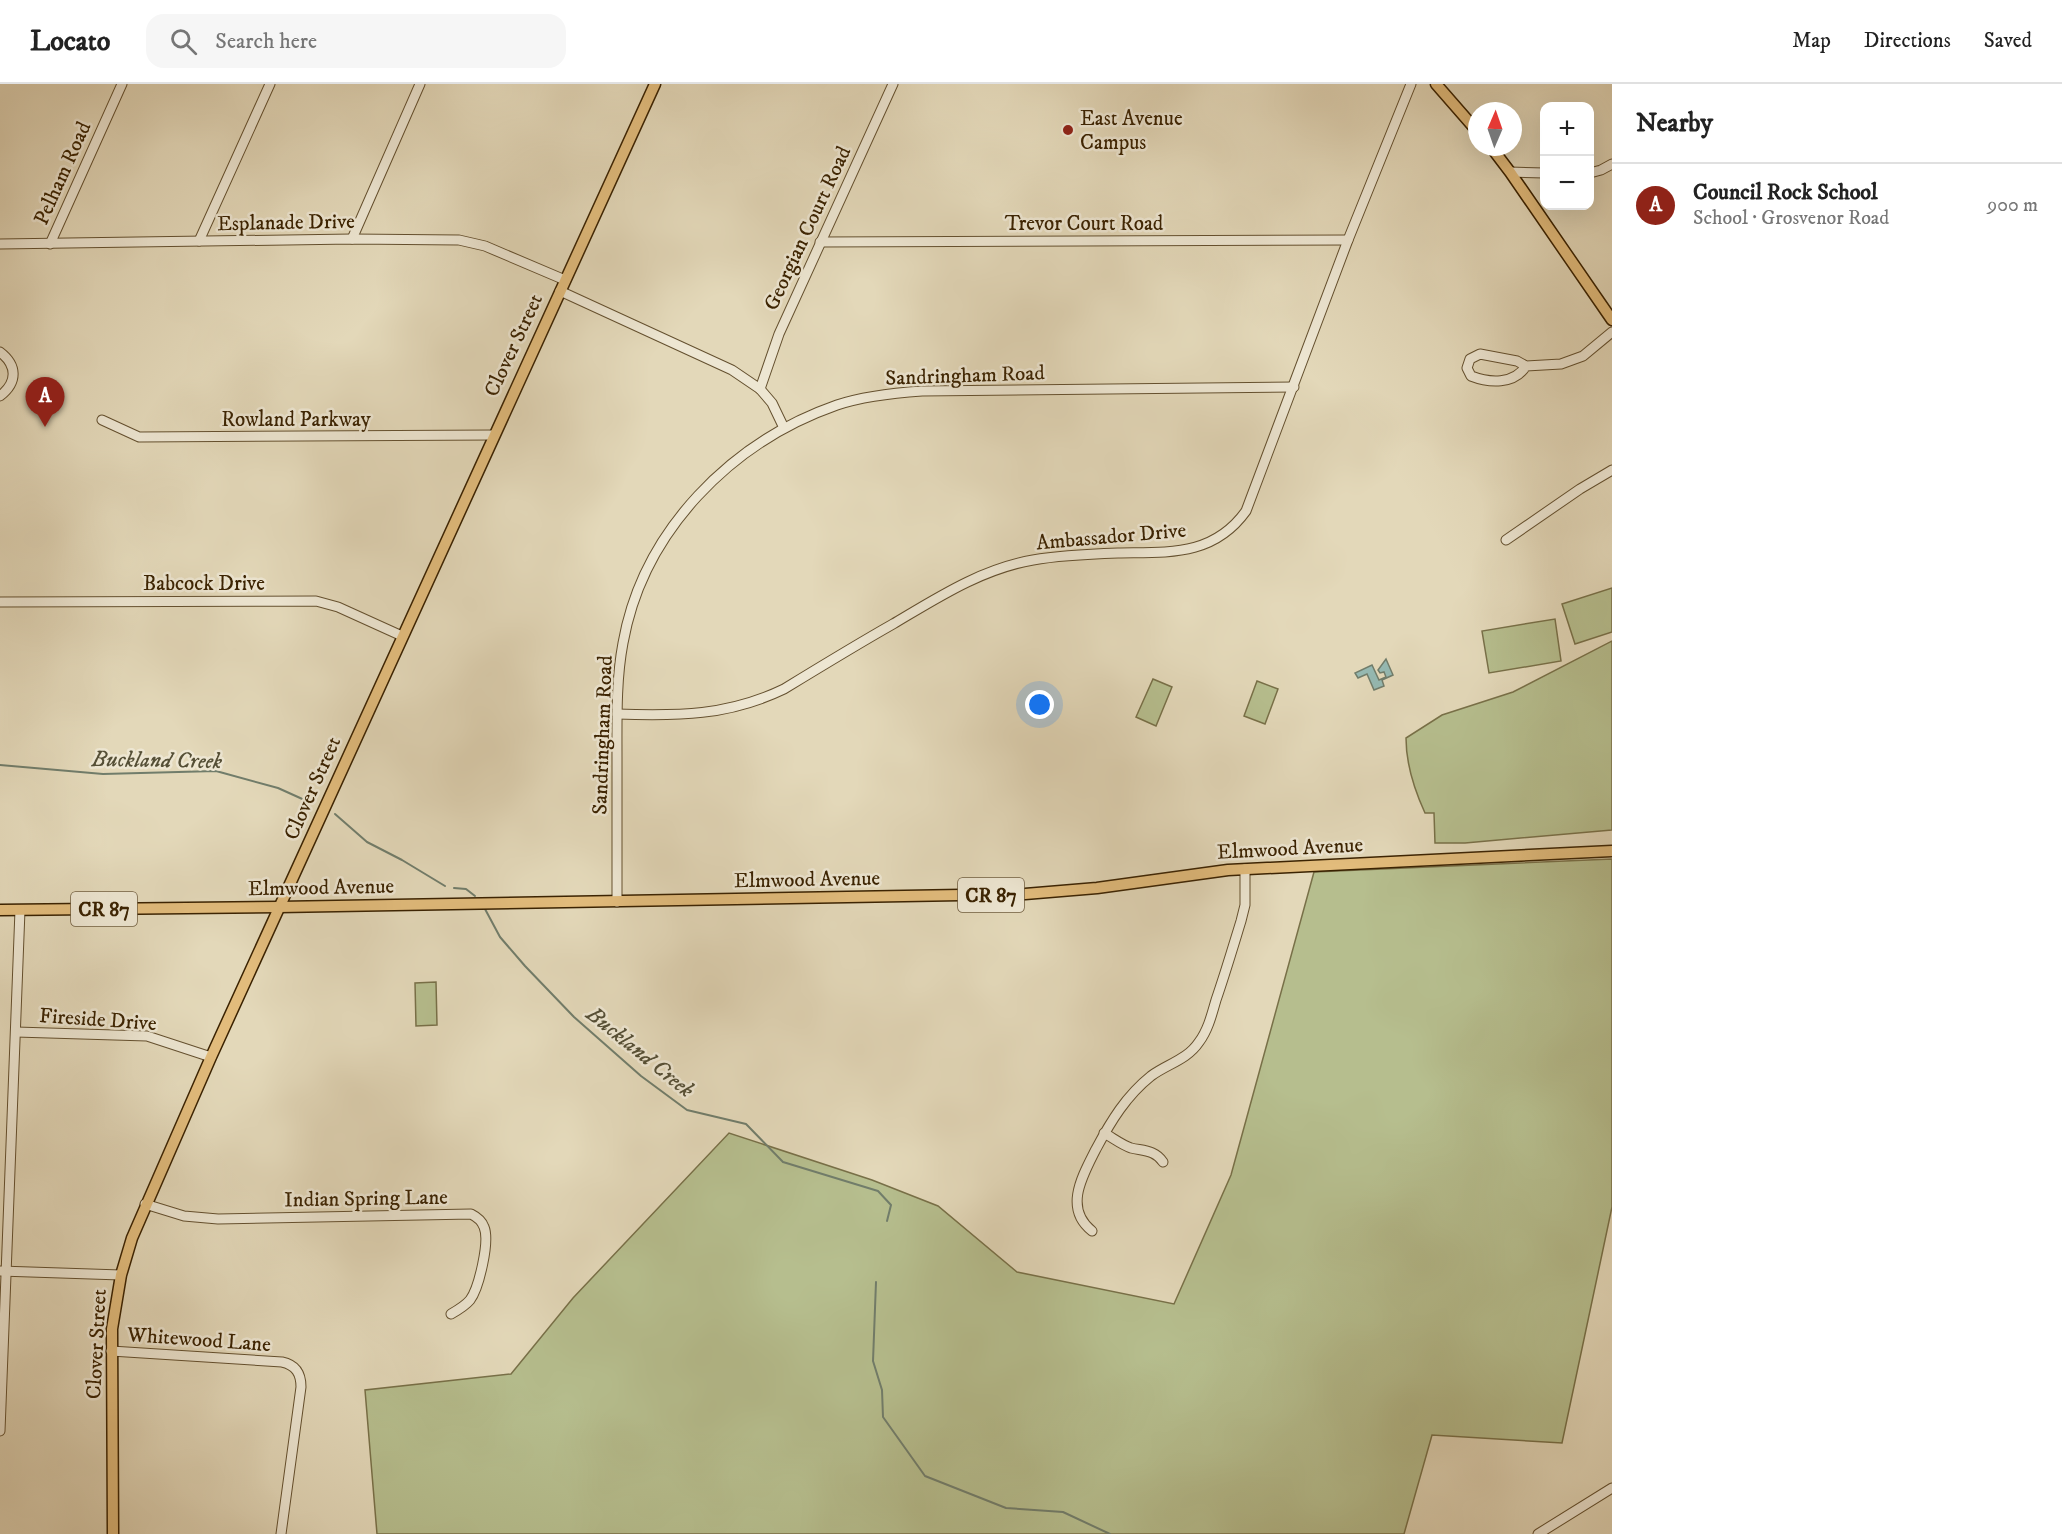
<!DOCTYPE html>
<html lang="en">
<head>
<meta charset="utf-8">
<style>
  :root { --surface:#fff; --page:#f6f6f6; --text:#222; --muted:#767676; --line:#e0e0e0; --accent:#8f2418 }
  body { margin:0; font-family:"IM FELL DW Pica",serif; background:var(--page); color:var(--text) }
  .controls { position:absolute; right:18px; top:18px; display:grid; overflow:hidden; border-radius:12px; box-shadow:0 6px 24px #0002 }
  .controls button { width:54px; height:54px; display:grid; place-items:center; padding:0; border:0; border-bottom:2px solid var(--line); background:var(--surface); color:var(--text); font:30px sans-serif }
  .compass { position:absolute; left:1468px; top:18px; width:54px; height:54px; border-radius:50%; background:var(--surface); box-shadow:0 6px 24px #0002; rotate:2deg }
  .you { position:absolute; left:1040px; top:621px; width:21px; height:21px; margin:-15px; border:4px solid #fff; border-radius:50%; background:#1a73e8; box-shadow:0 0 0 9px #1a73e833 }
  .badge { display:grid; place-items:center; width:39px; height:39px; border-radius:50%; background:var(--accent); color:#fff; font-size:20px; font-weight:700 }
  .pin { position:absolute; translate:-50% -50px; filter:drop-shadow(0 2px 3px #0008) }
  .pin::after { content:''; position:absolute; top:32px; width:21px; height:18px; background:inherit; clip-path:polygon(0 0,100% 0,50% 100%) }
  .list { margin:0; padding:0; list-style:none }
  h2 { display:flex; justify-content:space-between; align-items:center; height:78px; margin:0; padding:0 24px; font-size:26px }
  h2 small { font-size:20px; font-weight:400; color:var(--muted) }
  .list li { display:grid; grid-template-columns:39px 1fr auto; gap:18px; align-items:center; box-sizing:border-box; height:84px; padding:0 24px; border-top:2px solid var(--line) }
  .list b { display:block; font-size:22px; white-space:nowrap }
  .list p { margin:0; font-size:20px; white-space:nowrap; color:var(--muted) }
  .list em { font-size:20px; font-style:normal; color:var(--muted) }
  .icon { flex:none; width:33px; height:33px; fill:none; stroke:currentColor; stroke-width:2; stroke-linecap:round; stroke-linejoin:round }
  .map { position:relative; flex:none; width:1612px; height:1450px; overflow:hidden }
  header { display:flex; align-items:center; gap:36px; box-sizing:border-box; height:84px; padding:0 30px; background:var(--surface); border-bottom:2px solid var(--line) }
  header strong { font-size:28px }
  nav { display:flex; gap:33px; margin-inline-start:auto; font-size:21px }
  .search { width:420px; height:54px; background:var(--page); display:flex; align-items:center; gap:15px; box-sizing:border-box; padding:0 21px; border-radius:18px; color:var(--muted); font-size:22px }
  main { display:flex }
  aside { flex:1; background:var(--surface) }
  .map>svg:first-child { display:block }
  .green { fill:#b6be8e; stroke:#787048; stroke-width:1.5 }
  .water { fill:#95b9b2; stroke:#717d6b; stroke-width:1.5 }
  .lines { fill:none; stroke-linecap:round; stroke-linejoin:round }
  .stream { stroke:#717d6b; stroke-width:2 }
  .minor-casing { stroke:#64502f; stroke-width:11 }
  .major-casing { stroke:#3a2201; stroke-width:13 }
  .minor { stroke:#ede6d2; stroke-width:9 }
  .major { stroke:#e2bc7c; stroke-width:10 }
  .poi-dot { fill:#8f2418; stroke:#ede6d2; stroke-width:2 }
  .labels { text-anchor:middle; stroke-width:5; stroke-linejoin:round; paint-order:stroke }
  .shield { fill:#ede6d2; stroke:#705d40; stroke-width:1.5 }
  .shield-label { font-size:20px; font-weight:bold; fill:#3a2201 }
  .poi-label { font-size:21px; fill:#3a2201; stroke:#ede6d2; text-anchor:start }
  .street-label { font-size:21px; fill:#3a2201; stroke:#ede6d2 }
  .water-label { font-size:22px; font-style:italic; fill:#554f36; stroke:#ede6d2 }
</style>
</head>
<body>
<header>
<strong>Locato</strong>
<div class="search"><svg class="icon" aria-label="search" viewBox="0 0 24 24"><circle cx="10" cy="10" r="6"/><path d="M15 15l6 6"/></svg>Search here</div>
<nav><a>Map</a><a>Directions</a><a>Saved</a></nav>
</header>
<main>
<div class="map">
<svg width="1612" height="1450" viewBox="0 0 1612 1450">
  <rect width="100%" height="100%" fill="#e3d8b9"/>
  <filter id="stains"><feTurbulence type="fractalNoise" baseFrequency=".00333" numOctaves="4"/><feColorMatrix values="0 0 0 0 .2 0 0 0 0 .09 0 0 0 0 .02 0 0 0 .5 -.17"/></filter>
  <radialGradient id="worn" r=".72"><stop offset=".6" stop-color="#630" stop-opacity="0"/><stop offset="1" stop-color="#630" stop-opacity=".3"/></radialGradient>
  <!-- green -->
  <g class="green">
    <path d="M1612,504V548L1575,560L1562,520Z"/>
    <path d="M1555,535L1561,577L1489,589L1482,547Z"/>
    <path d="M1612,557V746L1465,759H1435L1434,729H1425C1414,705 1406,680 1406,654L1442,631L1513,608Z"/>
    <path d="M1153,595L1172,603L1156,642L1136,633Z"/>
    <path d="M1257,597L1278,605L1265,640L1244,632Z"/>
    <path d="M1612,775V1123L1562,1359L1432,1351L1404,1450H377L365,1306L511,1290L573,1214L729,1049L872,1096L938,1122L1017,1188L1174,1220L1231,1091L1314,788Z"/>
    <path d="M436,898L437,941L416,942L415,899Z"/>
  </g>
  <!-- water -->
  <path class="water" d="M1386,575L1393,591L1382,596L1384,602L1374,606L1367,590L1358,594L1355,589L1372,581L1379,596L1386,593L1384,588L1380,589L1378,586Z"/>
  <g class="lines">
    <!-- stream -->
    <g class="stream">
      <path d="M0,681L103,690L216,687L278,704L309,718"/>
      <path d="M335,730L367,758L402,776L445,802"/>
      <path d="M454,804L466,805L475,812"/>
      <path d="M485,825L500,853L525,882L574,933L641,992L687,1026L746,1040L783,1078L878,1107L891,1121L887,1137"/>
      <path d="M876,1198L873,1277L882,1306L883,1333L925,1392L1006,1424L1063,1428L1110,1450"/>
    </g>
    <!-- minor casing -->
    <g class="minor-casing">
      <g id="minor">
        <path d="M1510,88L1544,89"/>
        <path d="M1590,89L1601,86L1612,80"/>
        <path d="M352,155L420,0"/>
        <path d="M199,157L270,0"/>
        <path d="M820,158L1348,156"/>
        <path d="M0,160L352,155L459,156L485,162L565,196"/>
        <path d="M50,160L122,0"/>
        <path d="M560,207L732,286L760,305L772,319L784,344"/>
        <path d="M0,268C17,281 18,298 0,312"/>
        <path d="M1526,282C1514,301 1489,299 1471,292L1467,284L1470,275L1480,270L1517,277L1526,282L1561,280L1583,272L1612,248"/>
        <path d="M760,305L779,250L893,0"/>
        <path d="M102,336L139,353L493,351"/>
        <path d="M1506,456L1580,405L1612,386"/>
        <path d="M0,518L316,517L338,523L402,552"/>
        <path d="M617,630C678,632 728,632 784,605C820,583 856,561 893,540C937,514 981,485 1033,476C1061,471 1089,470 1118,469C1167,468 1213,473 1246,427L1348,156L1411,0"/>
        <path d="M617,818C617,769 617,721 617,673C617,635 616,596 623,559C643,447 731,358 837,321C864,312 893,309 922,307L1294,303"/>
        <path d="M16,948L147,952L211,973"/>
        <path d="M1104,1049C1113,1054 1122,1061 1131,1064C1144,1067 1155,1066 1163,1078"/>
        <path d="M145,1120L184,1132L218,1135L471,1130C477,1133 482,1137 484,1143C490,1157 479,1204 470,1216C465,1222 458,1226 451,1230"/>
        <path d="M1092,1147C1063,1124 1083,1091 1096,1065C1111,1037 1126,1012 1151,992C1167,980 1187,976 1199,958C1208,946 1212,930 1216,916C1225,890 1233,863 1241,837L1245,821V785"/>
        <path d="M0,1187L121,1191"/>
        <path d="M111,1267L282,1278C296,1281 301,1290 301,1303L281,1450"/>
        <path d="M0,1347L20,826"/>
        <path d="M1538,1450L1612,1404"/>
      </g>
    </g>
    <!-- major casing -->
    <g class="major-casing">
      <g id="major">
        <path d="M1436,0L1477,47"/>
        <path d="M1491,63L1510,88L1612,236"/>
        <path d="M0,826L279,823L1025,810L1097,804L1228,786L1612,767"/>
        <path d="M113,1450L112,1245L121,1191L132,1154L211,973L655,0"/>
      </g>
    </g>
    <!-- minor -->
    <use href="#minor" class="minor"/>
    <!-- major -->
    <use href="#major" class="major"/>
  </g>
  <!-- markers -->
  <circle class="poi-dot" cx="1068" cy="46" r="6"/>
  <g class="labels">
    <!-- shield labels -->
    <g class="shield">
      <rect x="958" y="794" width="66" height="34" rx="4.5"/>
      <rect x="71" y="808" width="66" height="34" rx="4.5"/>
    </g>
    <g class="shield-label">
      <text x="991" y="818">CR 87</text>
      <text x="104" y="832">CR 87</text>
    </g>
    <!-- poi labels -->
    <g class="poi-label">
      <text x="1080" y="41">East Avenue<tspan x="1080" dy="24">Campus</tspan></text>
    </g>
    <!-- street labels -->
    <g class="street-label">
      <text transform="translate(62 89) rotate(-66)" y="7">Pelham Road</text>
      <text transform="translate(286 138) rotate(-1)" y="7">Esplanade Drive</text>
      <text x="1084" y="146">Trevor Court Road</text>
      <text transform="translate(807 144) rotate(-65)" y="7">Georgian Court Road</text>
      <text transform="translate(513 261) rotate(-65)" y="7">Clover Street</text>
      <text transform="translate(965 291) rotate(-2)" y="7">Sandringham Road</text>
      <text x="296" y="342">Rowland Parkway</text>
      <text transform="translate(1111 452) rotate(-5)" y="7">Ambassador Drive</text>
      <text x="204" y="506">Babcock Drive</text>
      <text transform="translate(602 651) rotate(-88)" y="7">Sandringham Road</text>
      <text transform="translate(312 704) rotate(-66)" y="7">Clover Street</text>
      <text transform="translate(1290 764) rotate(-3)" y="7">Elmwood Avenue</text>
      <text transform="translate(807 795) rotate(-1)" y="7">Elmwood Avenue</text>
      <text transform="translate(321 803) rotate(-1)" y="7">Elmwood Avenue</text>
      <text transform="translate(98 935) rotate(4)" y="7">Fireside Drive</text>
      <text transform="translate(366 1114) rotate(-1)" y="7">Indian Spring Lane</text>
      <text transform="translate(199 1255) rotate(4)" y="7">Whitewood Lane</text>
      <text transform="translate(96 1260) rotate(-87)" y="7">Clover Street</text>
    </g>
    <!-- water labels -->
    <g class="water-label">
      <text transform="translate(157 675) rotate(1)" y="8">Buckland Creek</text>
      <text transform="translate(641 967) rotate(39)" y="8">Buckland Creek</text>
    </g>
  </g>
  <rect width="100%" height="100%" filter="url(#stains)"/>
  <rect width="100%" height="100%" fill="url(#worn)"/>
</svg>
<div class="controls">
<button>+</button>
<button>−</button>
</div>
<svg class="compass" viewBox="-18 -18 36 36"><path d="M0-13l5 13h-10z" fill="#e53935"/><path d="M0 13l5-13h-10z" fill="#767676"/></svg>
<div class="you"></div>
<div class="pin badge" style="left:45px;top:343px">A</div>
</div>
<aside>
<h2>Nearby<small></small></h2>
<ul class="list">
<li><span class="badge">A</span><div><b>Council Rock School</b><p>School · Grosvenor Road</p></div><em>900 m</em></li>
</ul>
</aside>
</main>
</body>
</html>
